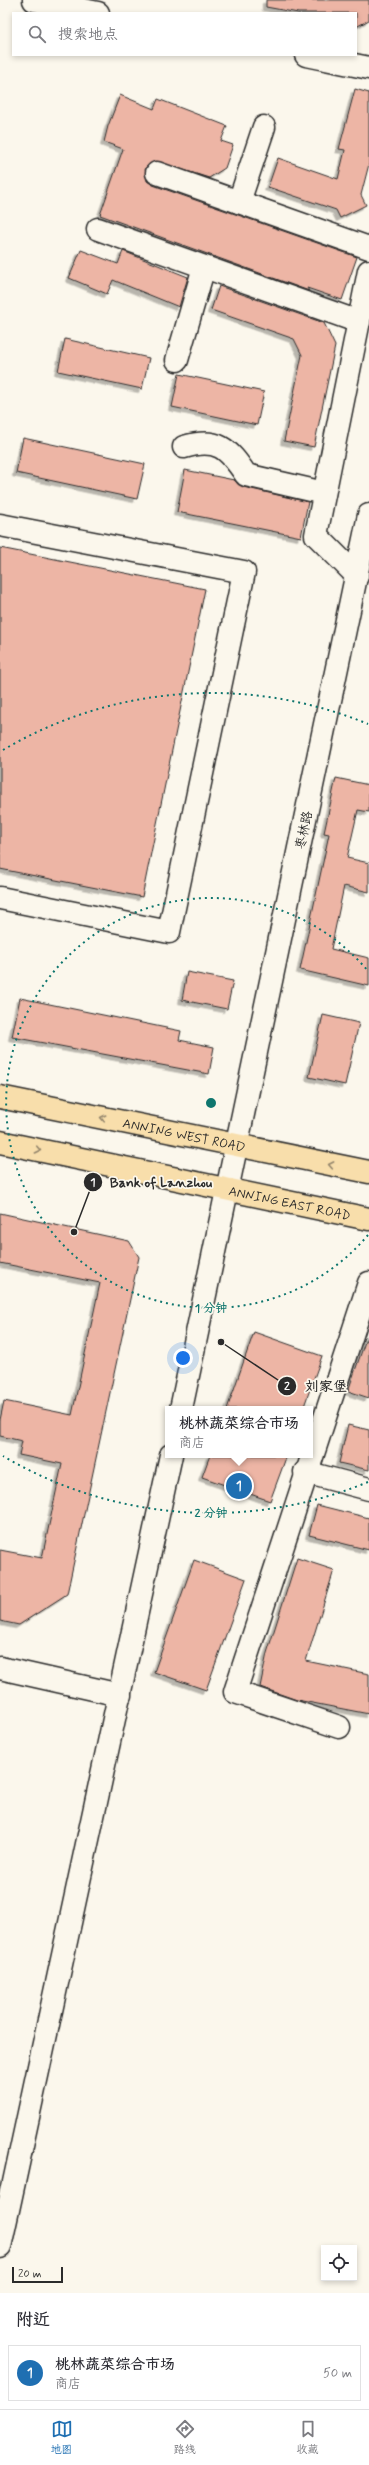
<!DOCTYPE html>
<html lang="zh">
<head>
<meta charset="utf-8">
<style>
  :root { --surface:#fff; --page:#f7f7f7; --text:#2b2b33; --muted:#7c7c81; --line:#e1e1e2; --accent:#1f6fb2 }
  body { margin:0; font-family:Mynerve,"LXGW WenKai TC",sans-serif; background:var(--page); color:var(--text) }
  .controls { position:absolute; right:12px; bottom:12px; display:grid; overflow:hidden; border-radius:0px; box-shadow:0 2px 6px #0003 }
  .controls button { width:36px; height:36px; display:grid; place-items:center; padding:0; border:0; border-bottom:1px solid var(--line); background:var(--surface); color:var(--text); font:20px sans-serif }
  .scale { position:absolute; left:12px; bottom:10px; width:51px; box-sizing:border-box; padding-left:4px; border:2px solid #2b2b2b; border-top:0; font-size:11px; line-height:14px; white-space:nowrap; color:#2b2b2b; -webkit-text-stroke:3px #fbf7ec; paint-order:stroke }
  .you { position:absolute; left:183px; top:1358px; width:14px; height:14px; margin:-10px; border:3px solid #fff; border-radius:50%; background:#1a73e8; box-shadow:0 0 0 6px #1a73e833 }
  .badge { display:grid; place-items:center; width:26px; height:26px; border-radius:50%; background:var(--accent); color:#fff; font-size:13px; font-weight:700 }
  .pin { position:absolute; translate:-50% -50%; border:2px solid #fff; box-shadow:0 1px 4px #0006 }
  .popup { position:absolute; left:165px; top:1406px; width:148px; height:52px; box-sizing:border-box; display:grid; place-content:center; border-radius:0px; background:var(--surface); filter:drop-shadow(0 1px 3px #0005); font-size:13px; white-space:nowrap; color:var(--muted) }
  .popup b { font-size:15px; color:var(--text) }
  .popup::after { content:''; position:absolute; left:50%; top:100%; margin-left:-8px; border:8px solid transparent; border-top-color:var(--surface) }
  .list { margin:0; padding:0; list-style:none }
  h2 { display:flex; justify-content:space-between; align-items:center; height:52px; margin:0; padding:0 16px; font-size:17px }
  h2 small { font-size:13px; font-weight:400; color:var(--muted) }
  .list li { display:grid; grid-template-columns:26px 1fr auto; gap:12px; align-items:center; box-sizing:border-box; height:56px; margin:0 8px 8px; padding:0 8px; border:1px solid var(--line); border-radius:0px }
  .list b { display:block; font-size:15px; white-space:nowrap }
  .list p { margin:0; font-size:13px; white-space:nowrap; color:var(--muted) }
  .list em { font-size:13px; font-style:normal; color:var(--muted) }
  .icon { flex:none; width:22px; height:22px; fill:none; stroke:currentColor; stroke-width:2; stroke-linecap:round; stroke-linejoin:round }
  .map { position:relative; flex:none; width:369px; height:2293px; overflow:hidden }
  .search { position:absolute; background:var(--surface); box-shadow:0 2px 6px #0003; left:12px; right:12px; top:12px; height:44px; display:flex; align-items:center; gap:10px; box-sizing:border-box; padding:0 14px; border-radius:0px; color:var(--muted); font-size:15px }
  .sheet { height:116px; background:var(--surface) }
  nav { display:flex; justify-content:space-around; align-items:center; box-sizing:border-box; height:56px; border-top:1px solid var(--line); background:var(--surface); font-size:11px; color:var(--muted) }
  nav a { display:grid; justify-items:center; gap:2px }
  nav .on { color:var(--accent) }
  .map>svg:first-child { display:block }
  .building { fill:#edb5a5; stroke:#2b2b2b; filter:url(#shadow) }
  .lines { fill:none; stroke-linecap:round; stroke-linejoin:round }
  .minor-casing { stroke:#2b2b2b; stroke-width:25 }
  .major-casing { stroke:#2b2b2b; stroke-width:25 }
  .minor { stroke:#fbf7ec; stroke-width:22 }
  .major { stroke:#f8deab; stroke-width:22 }
  .oneway { stroke:#92846b }
  .ring { fill:none; stroke:#0f766e; stroke-width:2; stroke-dasharray:2 4 }
  .labels { text-anchor:middle; stroke-width:3.5; stroke-linejoin:round; paint-order:stroke }
  .street-label { font-size:13px; fill:#2b2b2b; stroke:#fbf7ec }
  .centre { fill:#0f766e; stroke:#fbf7ec; stroke-width:2 }
  .ring-label { font-size:12px; text-anchor:middle; font-weight:bold; fill:#0f766e; stroke:#fbf7ec; stroke-width:3.5; stroke-linejoin:round; paint-order:stroke }
  .leader { fill:none; stroke:#2b2b2b; stroke-width:1.5 }
  .callout-dot { fill:#2b2b2b; stroke:#fbf7ec; stroke-width:1.5 }
  .mark-label { font-size:12px; text-anchor:middle; font-weight:bold; fill:#fff }
  .callout-label { font-size:14px; text-anchor:middle; font-weight:bold; fill:#2b2b2b; stroke:#fbf7ec; stroke-width:3.5; stroke-linejoin:round; paint-order:stroke }
</style>
</head>
<body>
<div class="map">
<svg width="369" height="2293" viewBox="0 0 369 2293">
  <defs>
    <filter id="shadow"><feDropShadow dx="-3.5" dy="3.5" stdDeviation="0" flood-color="#0004"/></filter>
  </defs>
  <rect width="100%" height="100%" fill="#fbf7ec"/>
  <filter id="ink" filterUnits="userSpaceOnUse"><feTurbulence type="fractalNoise" baseFrequency=".025" numOctaves="2"/><feDisplacementMap in="SourceGraphic" scale="8" xChannelSelector="R" yChannelSelector="G"/><feConvolveMatrix kernelMatrix="1 2 1 2 8 2 1 2 1" color-interpolation-filters="sRGB"/></filter>
  <g filter="url(#ink)">
    <!-- building -->
    <g class="building">
      <path d="M266,0H369V20L356,27V13H298L266,7Z"/>
      <path d="M355,89L369,93V164L361,195L366,205L340,218L336,210L268,187L278,158L338,179L345,150L339,149Z"/>
      <path d="M120,95L154,109L158,99L227,126L221,141L233,145L225,168L209,178L155,161L145,168L147,181L153,185L357,257L342,300L307,288L309,291L100,215L123,149L104,142L108,126Z"/>
      <path d="M81,250L118,264L123,251L188,277L179,307L113,280L107,294L69,278Z"/>
      <path d="M219,286L324,323L335,346L314,447L284,441L302,355L294,339L211,310Z"/>
      <path d="M65,339L149,358L142,389L58,371Z"/>
      <path d="M179,374L264,392L257,425L172,407Z"/>
      <path d="M23,438L145,464L137,499L16,473Z"/>
      <path d="M185,470L234,480L243,487L308,502L301,537L177,512Z"/>
      <path d="M0,548L205,589L142,897L0,869Z"/>
      <path d="M336,778L369,785V812L358,810L347,858L369,863V892L344,886L331,949L369,958V986L300,970L329,834L324,833Z"/>
      <path d="M187,972L233,981L227,1009L182,1000Z"/>
      <path d="M20,998L181,1031L179,1040L214,1047L209,1074L12,1037Z"/>
      <path d="M323,1015L359,1023L345,1085L309,1077Z"/>
      <path d="M0,1213L129,1241L139,1257L67,1594L19,1625L0,1621V1550L42,1558L62,1464L19,1455L22,1441L0,1436V1420L4,1401L72,1415L100,1283L0,1263Z"/>
      <path d="M254,1332L322,1356L303,1409H227Z"/>
      <path d="M367,1336L369,1337V1398L348,1391Z"/>
      <path d="M348,1425L369,1430V1470L339,1463Z"/>
      <path d="M210,1455H287L270,1501L202,1477Z"/>
      <path d="M317,1505L369,1518V1550L309,1535Z"/>
      <path d="M297,1558L334,1570L306,1661L369,1674V1714L297,1700L260,1687L267,1653Z"/>
      <path d="M194,1560L246,1579L206,1690L154,1672Z"/>
    </g>
    <g class="lines">
      <!-- minor casing -->
      <g class="minor-casing">
        <g id="minor">
          <path d="M34,0L98,13"/>
          <path d="M306,55L369,68"/>
          <path d="M157,173L369,248"/>
          <path d="M239,202L264,127"/>
          <path d="M98,229L359,322"/>
          <path d="M177,360L204,267"/>
          <path d="M184,447C217,437 228,448 246,475L324,493"/>
          <path d="M0,525L244,572L169,932L0,898"/>
          <path d="M357,576L316,535L369,271"/>
          <path d="M181,1409L369,515"/>
          <path d="M305,1472L369,1489"/>
          <path d="M0,1668L120,1695"/>
          <path d="M339,1727L235,1692L369,1283"/>
          <path d="M0,2247L171,1455"/>
        </g>
      </g>
      <!-- major casing -->
      <g class="major-casing">
        <g id="major">
          <path id="s1" d="M0,1097L369,1172"/>
          <path id="s2" d="M0,1142L369,1219"/>
        </g>
      </g>
      <!-- minor -->
      <use href="#minor" class="minor"/>
      <!-- major -->
      <use href="#major" class="major"/>
    </g>
    <!-- one-way arrows -->
    <defs><path id="oneway-chevron" d="M-2-3.5L2.5 0L-2 3.5" fill="none" stroke-width="1.6" stroke-linecap="round" stroke-linejoin="round"/></defs>
    <g class="oneway">
      <use href="#oneway-chevron" transform="translate(103 1118) rotate(-168)"/>
      <use href="#oneway-chevron" transform="translate(38 1150) rotate(12)"/>
      <use href="#oneway-chevron" transform="translate(331 1165) rotate(-169)"/>
    </g>
  </g>
  <!-- distance rings -->
  <g class="ring">
    <path d="M368 1235A205 205 0 1 1 368 971"/>
    <path d="M368 1482A410 410 0 0 1 3 1456M3 750A410 410 0 0 1 368 724"/>
  </g>
  <g class="labels">
    <!-- street labels -->
    <g class="street-label">
      <text transform="translate(303 830) rotate(-78)" y="5">枣林路</text>
      <text dy="5" stroke="none"><textPath href="#s1" startOffset="188">ANNING WEST ROAD</textPath></text>
      <text dy="5" stroke="none"><textPath href="#s2" startOffset="296">ANNING EAST ROAD</textPath></text>
    </g>
  </g>
  <circle cx="211" cy="1103" r="6" class="centre"/>
  <g class="ring-label">
    <text x="211" y="1312">1 分钟</text>
    <text x="211" y="1517">2 分钟</text>
  </g>
  <!-- callouts -->
  <path class="leader" d="M74 1232L93 1182M221 1342L287 1386"/>
  <g class="callout-dot">
    <circle cx="74" cy="1232" r="4"/>
    <circle cx="221" cy="1342" r="4"/>
    <circle cx="93" cy="1182" r="10"/>
    <circle cx="287" cy="1386" r="10"/>
  </g>
  <g class="mark-label">
    <text x="93" y="1186">1</text>
    <text x="287" y="1390">2</text>
  </g>
  <g class="callout-label">
    <text x="161" y="1187">Bank of Lanzhou</text>
    <text x="326" y="1391">刘家堡</text>
  </g>
</svg>
<div class="controls">
<button><svg class="icon" aria-label="locate" viewBox="0 0 24 24"><circle cx="12" cy="12" r="6"/><path d="M12 2v4M12 18v4M2 12h4M18 12h4"/></svg></button>
</div>
<div class="scale">20 m</div>
<div class="you"></div>
<div class="pin badge" style="left:239px;top:1486px">1</div>
<div class="popup"><b>桃林蔬菜综合市场</b>商店</div>
<div class="search"><svg class="icon" aria-label="search" viewBox="0 0 24 24"><circle cx="10" cy="10" r="6"/><path d="M15 15l6 6"/></svg>搜索地点</div>
</div>
<section class="sheet">
<h2>附近<small></small></h2>
<ul class="list">
<li><span class="badge">1</span><div><b>桃林蔬菜综合市场</b><p>商店</p></div><em>50 m</em></li>
</ul>
</section>
<nav>
<a class="on"><svg class="icon" aria-label="map" viewBox="0 0 24 24"><path d="M3 6l6-2 6 2 6-2v14l-6 2-6-2-6 2zM9 4v14M15 6v14"/></svg>地图</a>
<a><svg class="icon" aria-label="directions" viewBox="0 0 24 24"><path d="M12 3l9 9-9 9-9-9zM9 14v-3h6M13 9l2 2-2 2"/></svg>路线</a>
<a><svg class="icon" aria-label="saved" viewBox="0 0 24 24"><path d="M7 4h10v16l-5-4-5 4z"/></svg>收藏</a>
</nav>
</body>
</html>
